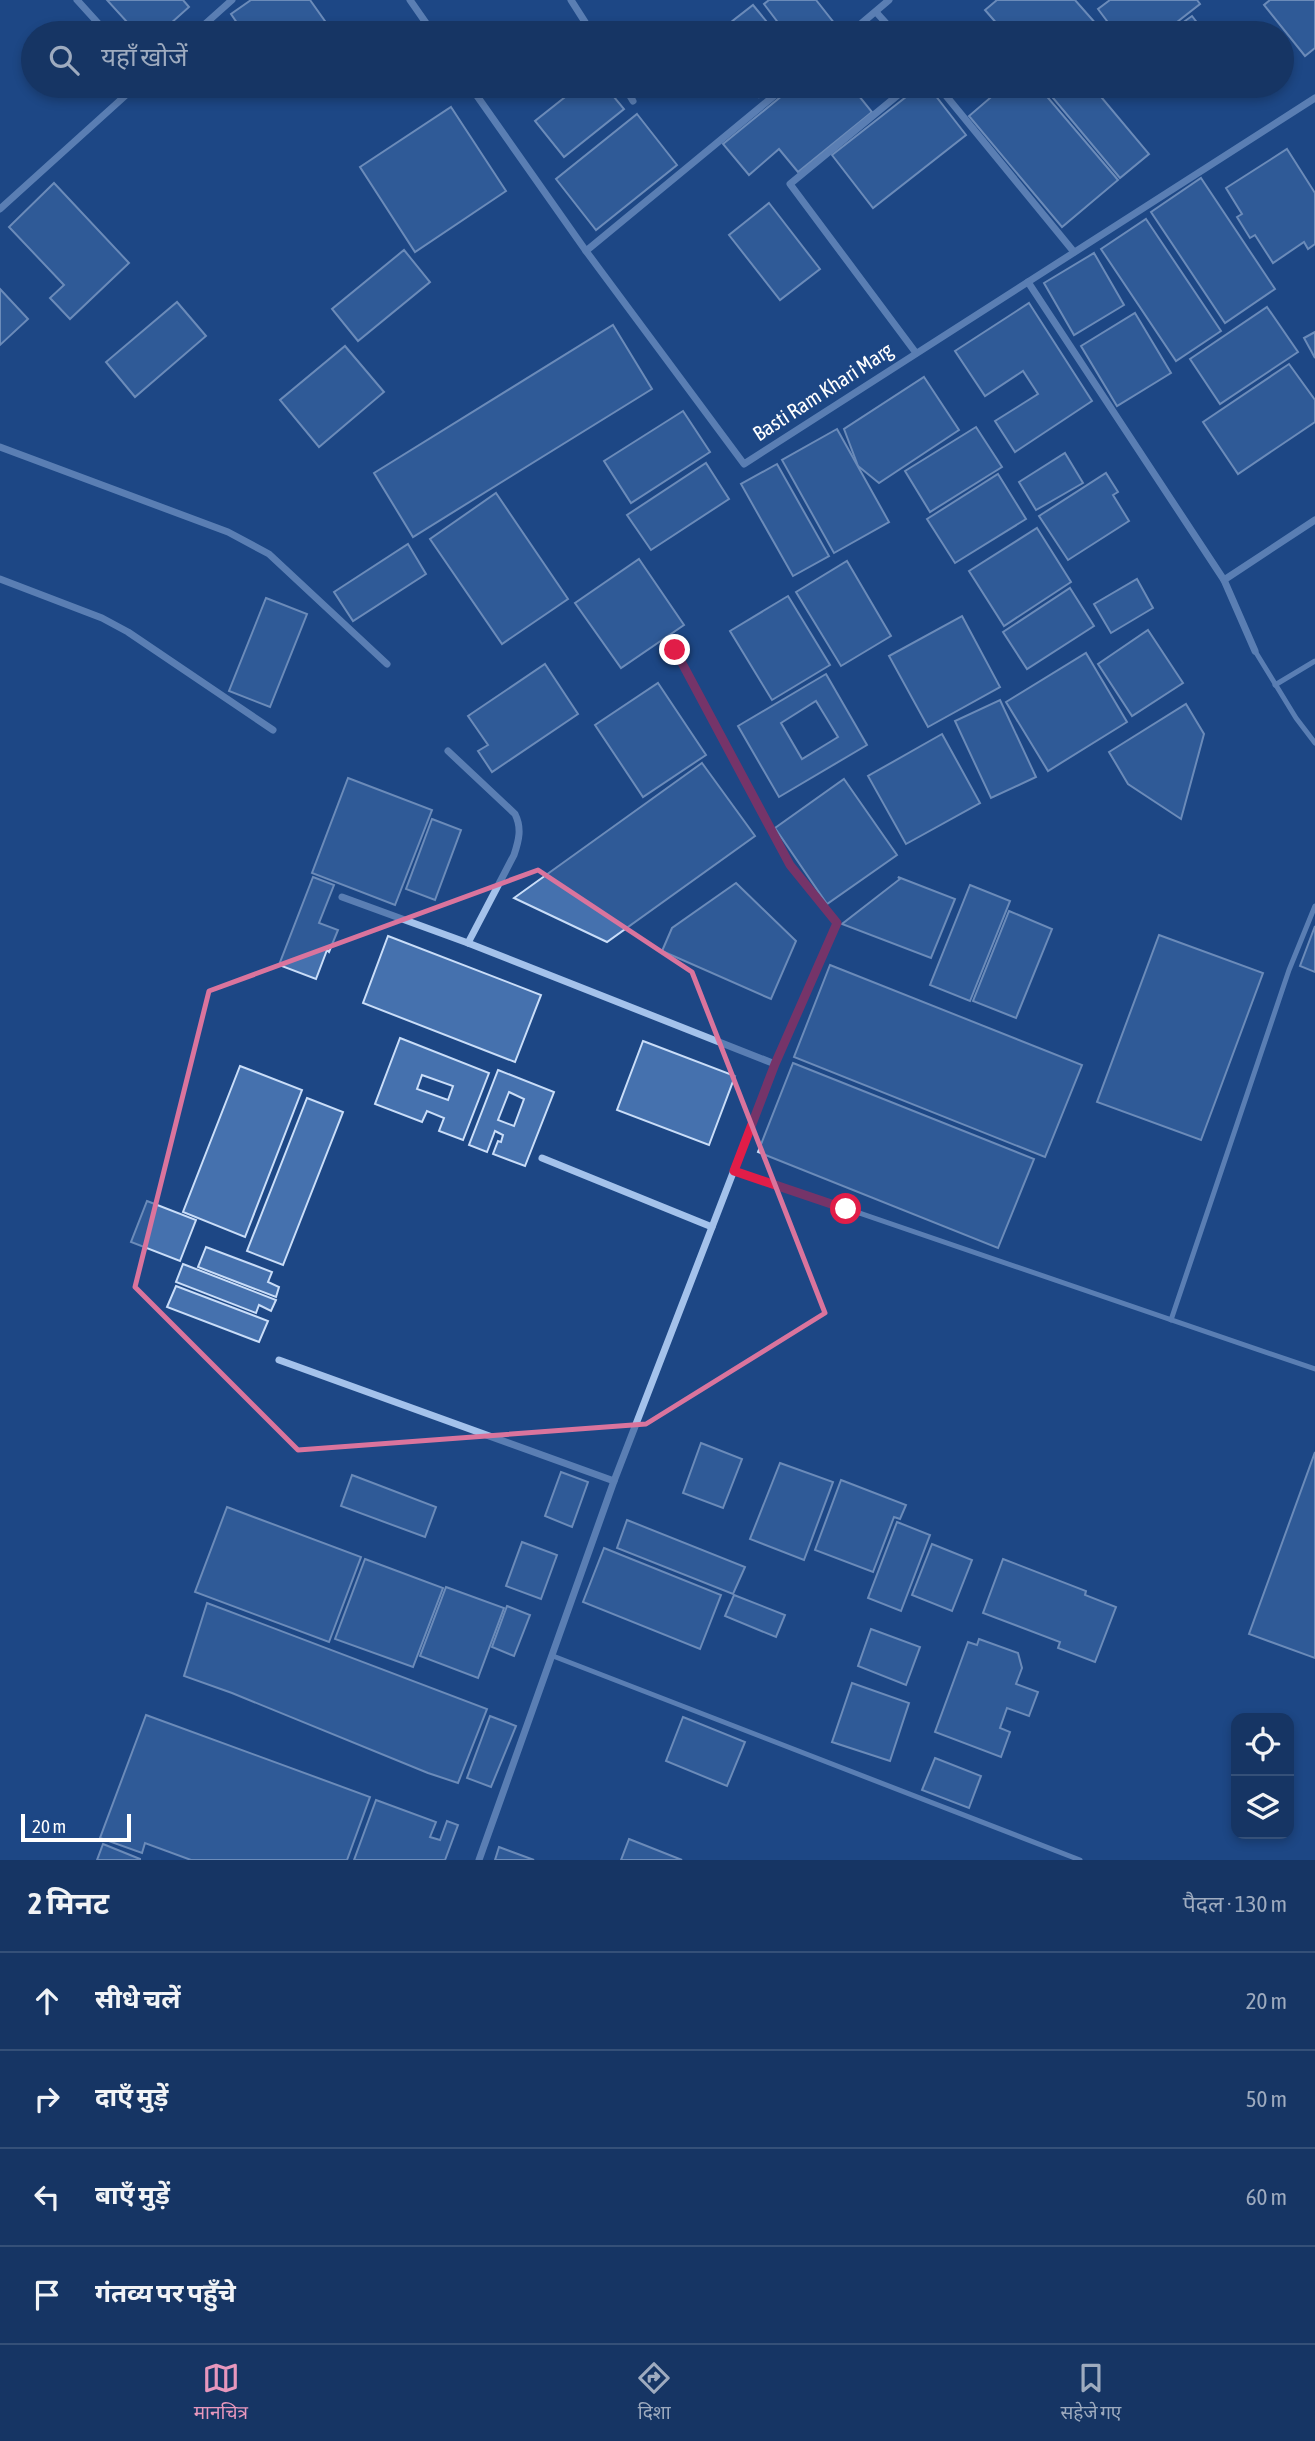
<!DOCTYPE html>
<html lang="hi">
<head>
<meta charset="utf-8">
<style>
  :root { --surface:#163564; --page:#1f3d6a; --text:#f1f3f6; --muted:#9eabbf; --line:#355078; --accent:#e797bd }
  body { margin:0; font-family:"Asap Condensed","Noto Sans Devanagari",sans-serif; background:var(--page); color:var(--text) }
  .controls { position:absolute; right:21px; bottom:21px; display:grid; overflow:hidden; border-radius:14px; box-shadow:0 4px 10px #0003 }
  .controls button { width:63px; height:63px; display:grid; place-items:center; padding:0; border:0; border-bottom:2px solid var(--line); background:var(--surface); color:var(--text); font:35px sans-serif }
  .scale { position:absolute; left:21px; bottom:18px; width:110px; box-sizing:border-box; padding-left:7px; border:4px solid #fff; border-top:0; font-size:19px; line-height:24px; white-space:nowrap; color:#fff; -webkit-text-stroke:5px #1d4785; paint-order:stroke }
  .stop { position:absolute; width:21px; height:21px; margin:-16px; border:5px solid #e11d48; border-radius:50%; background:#fff }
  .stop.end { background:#e11d48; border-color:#fff; box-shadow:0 2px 7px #0008 }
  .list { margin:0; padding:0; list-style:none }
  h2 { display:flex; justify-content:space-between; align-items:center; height:91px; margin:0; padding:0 28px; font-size:30px }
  h2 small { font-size:23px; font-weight:400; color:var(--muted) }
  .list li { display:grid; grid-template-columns:46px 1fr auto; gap:21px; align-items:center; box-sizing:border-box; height:98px; padding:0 28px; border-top:2px solid var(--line) }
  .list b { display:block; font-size:26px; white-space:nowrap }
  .list em { font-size:23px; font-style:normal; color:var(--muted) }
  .icon { flex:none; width:38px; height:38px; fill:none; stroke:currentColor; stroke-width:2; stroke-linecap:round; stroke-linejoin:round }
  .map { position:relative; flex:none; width:1315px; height:1860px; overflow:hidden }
  .search { position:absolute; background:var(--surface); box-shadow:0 4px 10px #0003; left:21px; right:21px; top:21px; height:77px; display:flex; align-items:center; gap:18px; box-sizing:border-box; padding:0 24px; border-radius:38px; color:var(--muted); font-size:26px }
  .sheet { height:483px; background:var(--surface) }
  nav { display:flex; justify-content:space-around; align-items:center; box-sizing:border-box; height:98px; border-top:2px solid var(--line); background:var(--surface); font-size:19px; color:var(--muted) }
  nav a { display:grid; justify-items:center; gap:4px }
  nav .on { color:var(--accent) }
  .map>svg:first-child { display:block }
  .building { fill:#4571ae; stroke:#c9ddf8; stroke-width:2; fill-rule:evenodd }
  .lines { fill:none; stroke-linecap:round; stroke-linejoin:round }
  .service { stroke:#a4c2eb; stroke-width:5 }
  .minor { stroke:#a4c2eb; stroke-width:7 }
  .route { stroke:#e11d48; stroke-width:9 }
  .marked { fill:none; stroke:#da749d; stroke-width:5; stroke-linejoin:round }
  .labels { text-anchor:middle; stroke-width:5; stroke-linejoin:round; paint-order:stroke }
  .street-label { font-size:21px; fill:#fff; stroke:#1d4785 }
</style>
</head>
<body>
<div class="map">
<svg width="1315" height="1860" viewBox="0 0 1315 1860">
  <rect width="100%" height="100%" fill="#1d4785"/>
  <!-- building -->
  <g class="building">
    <path d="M107,0H183L189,7L160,33H137Z"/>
    <path d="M251,0H310L332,31L329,33H244L231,14Z"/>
    <path d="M769,0H816L842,33H786L764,4Z"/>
    <path d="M997,0H1075L1097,25L1088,33H1005L985,10Z"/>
    <path d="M1110,0H1197L1200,4L1163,33H1116L1098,9Z"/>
    <path d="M1270,0H1315V48L1305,56L1264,5Z"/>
    <path d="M753,5L776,33H717Z"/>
    <path d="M1192,16L1205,33H1168Z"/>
    <path d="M579,86H605L624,109L564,157L535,121Z"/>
    <path d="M750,86H773L759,97Z"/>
    <path d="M794,86H851L872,112L798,172L779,149L749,175L723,144Z"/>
    <path d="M920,86H928L966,135L873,208L832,155Z"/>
    <path d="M1004,86H1038L1118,180L1062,227L969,116Z"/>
    <path d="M1043,86H1092L1149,154L1120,178Z"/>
    <path d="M1143,86H1165L1151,96Z"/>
    <path d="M451,107L506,191L415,252L360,167Z"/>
    <path d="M637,114L677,165L596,230L556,179Z"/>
    <path d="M1287,149L1315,193V244L1308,249L1304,242L1273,263L1255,235L1250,238L1237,217L1242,214L1226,188Z"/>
    <path d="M1201,178L1275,289L1225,323L1151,212Z"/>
    <path d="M54,183L129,263L70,319L50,298L64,285L9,227Z"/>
    <path d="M769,203L820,269L780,300L729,235Z"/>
    <path d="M1146,219L1221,331L1176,361L1101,249Z"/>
    <path d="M404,250L430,282L358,341L332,309Z"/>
    <path d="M1094,253L1124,305L1074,335L1044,283Z"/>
    <path d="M0,289L28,319L0,345Z"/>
    <path d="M177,302L206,336L135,397L106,362Z"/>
    <path d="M1029,303L1092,401L1015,452L995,421L1038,394L1023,371L985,396L955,351Z"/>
    <path d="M1267,307L1298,352L1220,404L1190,359Z"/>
    <path d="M1135,313L1171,373L1117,406L1081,346Z"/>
    <path d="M613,325L652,389L413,537L374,473Z"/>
    <path d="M1315,332V358L1304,338Z"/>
    <path d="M345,346L384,392L319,447L280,400Z"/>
    <path d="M1289,364L1315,400V422L1238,474L1203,422Z"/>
    <path d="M924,377L959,430L879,483L858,466L844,429Z"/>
    <path d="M683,411L710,452L631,503L604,461Z"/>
    <path d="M976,427L1002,467L930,512L905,471Z"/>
    <path d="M837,429L889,522L834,553L782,460Z"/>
    <path d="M1065,453L1083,483L1036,510L1019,482Z"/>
    <path d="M706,463L729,499L651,550L627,515Z"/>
    <path d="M777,464L829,556L793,576L741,484Z"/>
    <path d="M1106,473L1118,492L1113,495L1129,521L1068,560L1039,516Z"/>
    <path d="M998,474L1026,519L955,563L927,519Z"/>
    <path d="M496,493L568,599L502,644L430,539Z"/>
    <path d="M1037,528L1071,582L1004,626L969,571Z"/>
    <path d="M408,544L426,574L353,621L334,592Z"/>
    <path d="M639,559L684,625L621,668L575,603Z"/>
    <path d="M847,561L891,636L841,666L796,592Z"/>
    <path d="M1137,579L1153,608L1111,633L1094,604Z"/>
    <path d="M1070,588L1094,626L1027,669L1003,632Z"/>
    <path d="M788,596L830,665L772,700L730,631Z"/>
    <path d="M266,598L307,614L270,707L229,691Z"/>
    <path d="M962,616L1000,687L928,727L889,656Z"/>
    <path d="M1148,630L1183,683L1132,716L1098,664Z"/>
    <path d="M1086,653L1127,722L1048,771L1006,702Z"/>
    <path d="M545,664L578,714L492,772L478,751L488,745L468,716Z"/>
    <path d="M826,674L867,745L779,797L738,726ZM816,701L838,737L802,759L781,723Z"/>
    <path d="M658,683L706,755L643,797L595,725Z"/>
    <path d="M1000,700L1036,777L991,798L955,721Z"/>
    <path d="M1186,704L1204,734L1181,819L1128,784L1109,752Z"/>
    <path d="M942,734L980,803L906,844L868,776Z"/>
    <path d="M702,763L755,836L607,942L514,898Z"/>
    <path d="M348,778L432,810L395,905L312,873Z"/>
    <path d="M844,779L897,855L827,904L775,828Z"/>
    <path d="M432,819L461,830L435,900L406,889Z"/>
    <path d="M313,877L334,885L319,923L338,930L329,952L327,950L316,979L279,965Z"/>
    <path d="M898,877L955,899L931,958L842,924L900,879Z"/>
    <path d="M736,883L796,941L771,999L662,951L672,928Z"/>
    <path d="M970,885L1010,901L970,1001L930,985Z"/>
    <path d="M1009,911L1052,929L1016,1018L973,1001Z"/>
    <path d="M1315,926V972L1300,966Z"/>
    <path d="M1159,935L1263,973L1201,1140L1097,1102Z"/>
    <path d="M388,936L541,995L515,1062L363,1003Z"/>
    <path d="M830,965L1082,1065L1045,1157L794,1057Z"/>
    <path d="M400,1038L489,1073L463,1140L439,1131L444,1118L427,1111L422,1122L375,1104ZM422,1075L453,1086L448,1100L417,1089Z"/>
    <path d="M643,1041L735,1076L709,1145L617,1110Z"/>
    <path d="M793,1063L1034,1159L998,1248L758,1152Z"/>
    <path d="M240,1066L302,1090L245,1237L183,1212Z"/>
    <path d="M498,1070L554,1092L525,1166L493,1154L498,1141L501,1142L503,1135L495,1131L487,1152L469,1145ZM509,1092L524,1099L514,1126L498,1120Z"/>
    <path d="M307,1098L343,1112L283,1265L247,1251Z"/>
    <path d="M147,1201L196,1220L180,1261L131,1242Z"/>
    <path d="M206,1247L272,1272L268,1282L279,1287L276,1297L198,1267Z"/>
    <path d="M183,1264L276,1300L271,1311L259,1305L256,1313L176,1282Z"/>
    <path d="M176,1286L268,1321L259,1342L167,1307Z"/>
    <path d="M701,1443L742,1459L723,1508L683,1493Z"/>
    <path d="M1315,1452V1658L1249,1634Z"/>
    <path d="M780,1463L833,1482L804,1560L750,1539Z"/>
    <path d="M561,1472L588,1482L572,1527L545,1516Z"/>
    <path d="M352,1475L436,1507L425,1537L341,1506Z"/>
    <path d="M841,1480L906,1505L900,1519L894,1517L873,1572L815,1550Z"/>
    <path d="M227,1507L361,1557L329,1642L195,1592Z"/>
    <path d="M627,1520L745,1567L733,1594L617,1548Z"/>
    <path d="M897,1522L930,1535L901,1611L868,1598Z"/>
    <path d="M522,1542L557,1555L541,1599L506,1586Z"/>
    <path d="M932,1544L972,1560L952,1611L912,1595Z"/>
    <path d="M604,1548L721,1595L700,1649L583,1602Z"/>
    <path d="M365,1559L443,1588L413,1667L335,1639Z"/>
    <path d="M1003,1559L1086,1591L1085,1595L1116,1607L1095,1662L1058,1648L1060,1642L983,1613Z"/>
    <path d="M446,1587L504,1608L478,1678L420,1656Z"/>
    <path d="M734,1595L785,1615L776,1637L725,1616Z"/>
    <path d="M207,1603L487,1709L458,1783L428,1773L232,1693L184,1676Z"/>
    <path d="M507,1606L530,1615L514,1656L492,1647Z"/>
    <path d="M871,1629L920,1647L906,1685L858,1666Z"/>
    <path d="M979,1639L1018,1653L1022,1668L1016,1684L1038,1692L1029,1716L1007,1708L1000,1728L1010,1732L1001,1757L935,1732L968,1642L977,1645Z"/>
    <path d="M852,1683L909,1703L890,1761L832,1742Z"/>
    <path d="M146,1715L370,1797L347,1860H191L145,1843L142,1853L100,1838Z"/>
    <path d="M490,1716L516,1726L491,1787L467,1778Z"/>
    <path d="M683,1717L745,1742L727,1786L666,1761Z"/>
    <path d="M935,1758L981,1776L969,1808L922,1790Z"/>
    <path d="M376,1800L436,1822L430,1837L440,1840L447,1821L458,1825L445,1860H354Z"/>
    <path d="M629,1839L682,1860H621Z"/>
    <path d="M103,1844L140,1859V1860H97Z"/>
    <path d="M499,1847L534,1860H495Z"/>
  </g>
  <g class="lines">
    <!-- service -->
    <g class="service">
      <path d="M1255,651L1296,718L1315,743"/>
      <path d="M1275,685L1315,661"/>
      <path d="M734,1170L1315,1369"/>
      <path d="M1171,1320L1289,970L1315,906"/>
      <path d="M553,1656L1080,1860"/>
    </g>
    <!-- minor -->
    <g class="minor">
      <path d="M77,0L107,33"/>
      <path d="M410,0L433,33"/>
      <path d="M571,0L592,33"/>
      <path d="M876,12L895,33"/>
      <path d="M195,33L232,0"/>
      <path d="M850,33L889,0"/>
      <path d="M470,86L586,251L744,464L1315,98"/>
      <path d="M624,86L633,101"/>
      <path d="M909,86L790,184L916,353"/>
      <path d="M938,86L1074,252"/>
      <path d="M0,209L136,86"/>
      <path d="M586,251L786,86"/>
      <path d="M1028,282L1224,580L1255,651"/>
      <path d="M0,447L228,532L269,554L387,664"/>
      <path d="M0,579L102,618L128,632L273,730"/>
      <path d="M1224,580L1315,520"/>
      <path d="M448,751L515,814C522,828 519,840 514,855L468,943"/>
      <path d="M342,897L468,943L775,1064"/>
      <path d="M542,1158L712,1227"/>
      <path d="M279,1360L614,1481"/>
      <path d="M479,1860L614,1481L775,1064L837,923L790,865L675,650"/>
    </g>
  </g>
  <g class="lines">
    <!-- route -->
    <path class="route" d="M675,650L790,865L837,923L775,1064L734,1171L846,1209"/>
  </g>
  <!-- marked area -->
  <path d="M0 0H1315V1860H0ZM538,870L692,972L825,1313L646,1424L298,1450L135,1287L209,991Z" fill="#1d4785" fill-opacity=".55" fill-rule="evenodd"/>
  <path class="marked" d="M538,870L692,972L825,1313L646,1424L298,1450L135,1287L209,991Z"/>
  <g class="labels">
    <!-- street labels -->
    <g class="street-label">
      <text transform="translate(823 392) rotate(-33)" y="7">Basti Ram Khari Marg</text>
    </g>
  </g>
</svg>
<div class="controls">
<button><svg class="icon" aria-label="locate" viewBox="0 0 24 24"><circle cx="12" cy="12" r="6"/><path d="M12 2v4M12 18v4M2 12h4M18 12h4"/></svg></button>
<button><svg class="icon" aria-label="layers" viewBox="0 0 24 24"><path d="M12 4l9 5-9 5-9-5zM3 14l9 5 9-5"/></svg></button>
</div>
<div class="scale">20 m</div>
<div class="stop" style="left:846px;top:1209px"></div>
<div class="stop end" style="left:675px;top:650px"></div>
<div class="search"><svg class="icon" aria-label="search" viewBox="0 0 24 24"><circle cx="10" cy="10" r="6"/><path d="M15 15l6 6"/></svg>यहाँ खोजें</div>
</div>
<section class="sheet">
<h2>2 मिनट<small>पैदल · 130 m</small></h2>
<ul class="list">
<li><svg class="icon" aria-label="ahead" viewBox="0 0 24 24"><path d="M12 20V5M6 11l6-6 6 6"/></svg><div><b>सीधे चलें</b></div><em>20 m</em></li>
<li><svg class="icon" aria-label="right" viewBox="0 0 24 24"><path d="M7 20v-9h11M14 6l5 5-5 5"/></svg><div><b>दाएँ मुड़ें</b></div><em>50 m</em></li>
<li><svg class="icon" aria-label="left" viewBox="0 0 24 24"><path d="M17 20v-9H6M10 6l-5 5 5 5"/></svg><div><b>बाएँ मुड़ें</b></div><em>60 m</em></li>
<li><svg class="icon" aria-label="arrive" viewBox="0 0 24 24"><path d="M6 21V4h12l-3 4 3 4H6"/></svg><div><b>गंतव्य पर पहुँचे</b></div></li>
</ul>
</section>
<nav>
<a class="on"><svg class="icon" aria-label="map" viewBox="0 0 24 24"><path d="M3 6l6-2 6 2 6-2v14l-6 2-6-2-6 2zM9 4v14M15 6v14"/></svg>मानचित्र</a>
<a><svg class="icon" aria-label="directions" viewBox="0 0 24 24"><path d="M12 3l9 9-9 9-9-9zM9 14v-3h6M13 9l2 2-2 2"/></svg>दिशा</a>
<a><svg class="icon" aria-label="saved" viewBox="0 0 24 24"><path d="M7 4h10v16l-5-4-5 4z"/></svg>सहेजे गए</a>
</nav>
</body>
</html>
